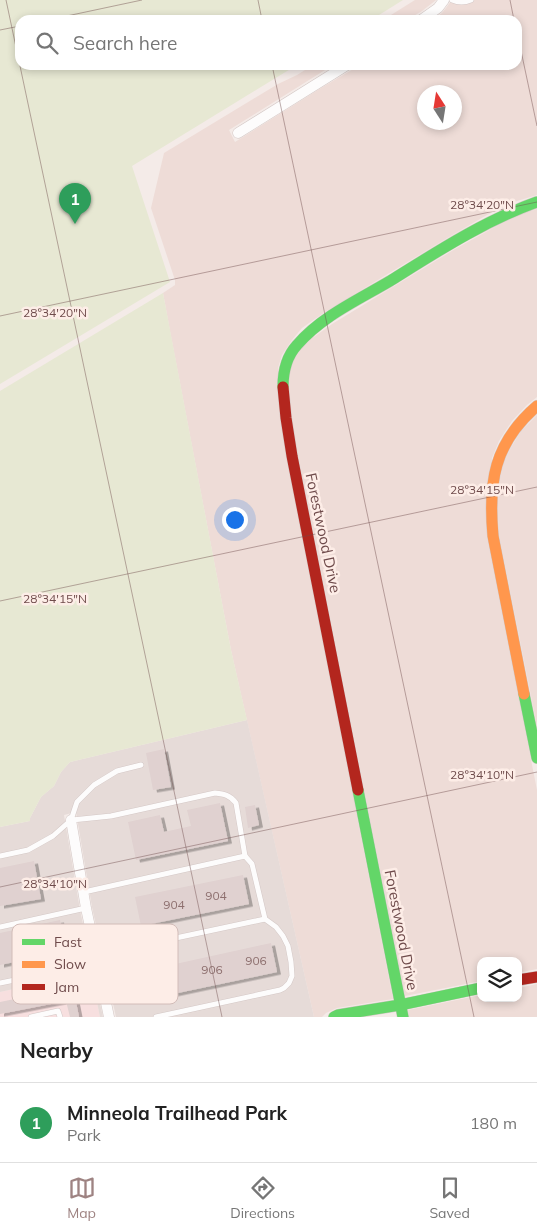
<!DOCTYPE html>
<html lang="en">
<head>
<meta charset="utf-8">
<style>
  :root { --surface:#fff; --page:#f6f6f6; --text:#222; --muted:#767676; --line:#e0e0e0; --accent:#9e8382 }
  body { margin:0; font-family:Mulish,sans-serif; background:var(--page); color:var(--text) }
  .controls { position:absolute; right:15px; bottom:15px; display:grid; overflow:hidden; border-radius:10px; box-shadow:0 2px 8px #0003 }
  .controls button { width:45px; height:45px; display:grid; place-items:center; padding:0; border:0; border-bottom:1px solid var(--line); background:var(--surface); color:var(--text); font:25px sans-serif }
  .compass { position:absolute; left:417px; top:85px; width:45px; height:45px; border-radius:50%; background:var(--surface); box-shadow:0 2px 8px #0003; rotate:348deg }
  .you { position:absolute; left:234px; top:519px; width:18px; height:18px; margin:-12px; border:4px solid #fff; border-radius:50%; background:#1a73e8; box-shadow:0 0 0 8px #1a73e833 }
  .badge { display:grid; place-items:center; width:32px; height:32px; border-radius:50%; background:var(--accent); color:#fff; font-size:16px; font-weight:700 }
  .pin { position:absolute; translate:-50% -41px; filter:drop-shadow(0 1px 2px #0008) }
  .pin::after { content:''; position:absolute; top:26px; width:18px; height:15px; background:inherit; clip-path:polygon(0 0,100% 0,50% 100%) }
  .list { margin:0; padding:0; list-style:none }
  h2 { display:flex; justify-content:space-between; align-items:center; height:65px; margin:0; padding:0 20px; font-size:21px }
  h2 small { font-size:16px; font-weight:400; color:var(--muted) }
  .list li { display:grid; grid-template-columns:32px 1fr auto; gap:15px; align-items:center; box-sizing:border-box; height:80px; padding:0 20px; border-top:1px solid var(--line) }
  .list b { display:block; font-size:19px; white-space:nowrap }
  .list p { margin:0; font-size:16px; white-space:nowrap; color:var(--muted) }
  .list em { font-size:16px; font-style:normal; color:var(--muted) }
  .icon { flex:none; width:28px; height:28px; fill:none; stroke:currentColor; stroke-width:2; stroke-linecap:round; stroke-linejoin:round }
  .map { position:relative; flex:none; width:537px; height:1017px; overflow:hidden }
  .search { position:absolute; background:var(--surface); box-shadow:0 2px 8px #0003; left:15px; right:15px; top:15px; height:55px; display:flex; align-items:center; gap:12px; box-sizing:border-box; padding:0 18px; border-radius:15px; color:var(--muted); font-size:19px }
  .sheet { height:145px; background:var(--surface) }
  nav { display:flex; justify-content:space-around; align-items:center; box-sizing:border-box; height:70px; border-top:1px solid var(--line); background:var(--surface); font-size:14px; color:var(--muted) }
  nav a { display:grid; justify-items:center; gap:2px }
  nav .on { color:var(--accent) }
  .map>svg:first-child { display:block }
  .residential { fill:#eedcd7; fill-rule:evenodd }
  .commercial { fill:#f7dfdf }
  .industrial { fill:#e6dbd8 }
  .green { fill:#e7e8d3 }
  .building { fill:#e0d1d0; filter:url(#shadow) }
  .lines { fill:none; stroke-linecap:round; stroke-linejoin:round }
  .lane-casing { stroke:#d4c8c6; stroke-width:6 }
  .street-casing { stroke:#d4c8c6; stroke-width:11 }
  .fast-casing { stroke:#d4c8c6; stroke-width:12 }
  .slow-casing { stroke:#d4c8c6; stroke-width:12 }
  .jam-casing { stroke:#d4c8c6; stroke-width:12 }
  .lane { stroke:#fdfcfc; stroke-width:5 }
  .street { stroke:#fdfcfc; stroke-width:10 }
  .fast { stroke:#63d668; stroke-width:11 }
  .slow { stroke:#ff974d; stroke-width:11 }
  .jam { stroke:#b3261e; stroke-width:11 }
  .ticks { fill:none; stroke:#6f4b4b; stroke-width:1; stroke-opacity:0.45 }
  .labels { text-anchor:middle; stroke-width:5; stroke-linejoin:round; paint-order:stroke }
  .number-label { font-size:12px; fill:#8d6f6e }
  .street-label { font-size:15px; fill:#6f4b4b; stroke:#fdede7 }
  .key { fill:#fdede7; stroke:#d2bcb8; stroke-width:1 }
  .key-label { font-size:14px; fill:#6f4b4b }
  .ticks-label { font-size:12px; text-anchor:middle; fill:#6f4b4b; stroke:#fdede7; stroke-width:5; stroke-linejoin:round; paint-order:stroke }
</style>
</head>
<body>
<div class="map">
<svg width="537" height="1017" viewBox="0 0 537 1017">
  <defs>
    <filter id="shadow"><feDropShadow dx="4" dy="2.5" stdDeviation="0" flood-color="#0004"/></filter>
  </defs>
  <rect width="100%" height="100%" fill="#f4ebe8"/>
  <!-- residential -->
  <g class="residential">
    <path d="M415,0H436L422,11L407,20H383Z"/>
    <path d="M452,0H537V195L514,202L487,215L449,237L325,312L302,328L292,340L282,355L278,368L358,822L393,999L337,1008L326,1013L322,1017H314L231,650L170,331L163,293L175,285V280L151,208L164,153L278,84L297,75L313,65H333L229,130L235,142L321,88L360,65H517V20H433L442,13ZM424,92H454V122H424Z"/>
    <path d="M537,209V397L527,405L512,421L499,441L492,458L487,537L537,790V969L518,973V961H481V981L405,996L296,445L289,403V384L290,371L293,361L301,349L311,339L332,324L455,249L493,228L519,215Z"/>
    <path d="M537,415V726L499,535L497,504L499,483L503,464L510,449L521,431Z"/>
    <path d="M537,984V1017H409L408,1010L481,995V998H518V988Z"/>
  </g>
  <!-- commercial -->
  <path class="commercial" d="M91,972L100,1017H0V992Z"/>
  <!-- industrial -->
  <path class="industrial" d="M247,720L314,1017H116L92,907L76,812L64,815L80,910L103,1017H100L91,972L0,992V827L30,821V818L41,797L54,786L61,772L70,762Z"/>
  <!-- green -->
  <g class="green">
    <path d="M0,0H403L371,20H20V65H297L132,166L170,282L0,384Z"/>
    <path d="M163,293L231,650L247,720L70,762L61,772L54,786L41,797L30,818V821L0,827V391Z"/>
  </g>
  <!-- building -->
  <g class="building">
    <path d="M164,749L171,787L153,790L146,753Z"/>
    <path d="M220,803L228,841L136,860L128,822L160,815L164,832L191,826L187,810Z"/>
    <path d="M255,805L259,825L248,828L245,807Z"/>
    <path d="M34,861L41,899L0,906V868Z"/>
    <path d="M243,875L249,904L141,926L135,897Z"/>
    <path d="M60,920L66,951L0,965V933Z"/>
    <path d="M271,943L277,972L154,998L148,970Z"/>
    <path d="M73,987L79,1017H70L66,1001L0,1014V1002Z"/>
  </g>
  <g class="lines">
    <!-- lane casing -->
    <g class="lane-casing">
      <g id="lane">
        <path d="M452,0C459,3 464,3 471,0"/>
        <path d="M72,820L111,816L215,793C224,794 230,795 236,803L245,856"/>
        <path d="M0,856L28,850L53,836L71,820L77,802L94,785L117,771L141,765"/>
        <path d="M84,892L245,856L252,864L265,919L276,927L283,936L288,946L291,962L292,976L289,983L284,988L280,990L156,1017"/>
        <path d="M0,927L86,908"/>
        <path d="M96,955L265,919"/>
        <path d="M0,983L97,963"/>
        <path d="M31,1017L58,1011L60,1017"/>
      </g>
    </g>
    <!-- street casing -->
    <g class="street-casing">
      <g id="street">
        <path d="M421,20L438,8L444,0"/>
        <path d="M238,133L347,65"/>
        <path d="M71,820L86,908L109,1017"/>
      </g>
    </g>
    <!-- fast casing -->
    <g class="fast-casing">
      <g id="fast">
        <path d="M283,387C283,371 286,357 297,345C322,316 358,300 390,281C438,251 484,221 537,202"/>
        <path d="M524,694L537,758"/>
        <path d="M358,790L403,1017"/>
        <path d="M334,1017L338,1015L400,1005L481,988"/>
      </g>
    </g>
    <!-- slow casing -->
    <g class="slow-casing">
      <path id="slow" d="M524,694L493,536C488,482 494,443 537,406"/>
    </g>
    <!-- jam casing -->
    <g class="jam-casing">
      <g id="jam">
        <path d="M283,387L286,418L292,456L358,790"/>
        <path d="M518,980L537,977"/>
      </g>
    </g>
    <!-- lane -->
    <use href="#lane" class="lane"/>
    <!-- street -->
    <use href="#street" class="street"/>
    <!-- fast -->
    <use href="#fast" class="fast"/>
    <!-- slow -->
    <use href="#slow" class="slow"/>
    <!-- jam -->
    <use href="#jam" class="jam"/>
  </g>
  <!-- ticks -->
  <path class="ticks" d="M6,0L222,1017M258,0L262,20M510,0L514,20M48,20L142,0M0,30L20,26M517,32L537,126M272,65L474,1017M0,316L537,202M0,601L537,487M0,887L537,772"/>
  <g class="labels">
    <!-- number labels -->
    <g class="number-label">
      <text x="216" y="900">904</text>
      <text x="174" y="909">904</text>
      <text x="256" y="965">906</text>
      <text x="212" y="974">906</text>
    </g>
    <!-- street labels -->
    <g class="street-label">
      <text transform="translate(323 533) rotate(78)" y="5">Forestwood Drive</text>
      <text transform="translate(401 930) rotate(79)" y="5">Forestwood Drive</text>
    </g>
  </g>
  <!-- legend -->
  <rect x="12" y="924" width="166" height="80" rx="8" class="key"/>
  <rect x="22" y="939" width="23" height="6" fill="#63d668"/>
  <rect x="22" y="961" width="23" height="7" fill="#ff974d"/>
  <rect x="22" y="984" width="23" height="6" fill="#b3261e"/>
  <g class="key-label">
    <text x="54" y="947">Fast</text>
    <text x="54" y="969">Slow</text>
    <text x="54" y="992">Jam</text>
  </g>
  <g class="ticks-label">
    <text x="482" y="209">28°34'20"N</text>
    <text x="55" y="317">28°34'20"N</text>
    <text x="482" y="494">28°34'15"N</text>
    <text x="55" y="603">28°34'15"N</text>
    <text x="482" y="779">28°34'10"N</text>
    <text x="55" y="888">28°34'10"N</text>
  </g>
</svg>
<div class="controls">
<button><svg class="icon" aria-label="layers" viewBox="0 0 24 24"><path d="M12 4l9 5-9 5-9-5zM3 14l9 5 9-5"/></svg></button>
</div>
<svg class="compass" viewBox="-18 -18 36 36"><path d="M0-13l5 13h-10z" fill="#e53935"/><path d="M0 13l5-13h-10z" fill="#767676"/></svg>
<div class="you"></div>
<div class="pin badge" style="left:75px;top:224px;background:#2e9e5b">1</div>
<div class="search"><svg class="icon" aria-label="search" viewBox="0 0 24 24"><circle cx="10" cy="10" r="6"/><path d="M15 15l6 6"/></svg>Search here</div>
</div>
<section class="sheet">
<h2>Nearby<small></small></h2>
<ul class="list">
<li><span class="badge" style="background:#2e9e5b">1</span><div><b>Minneola Trailhead Park</b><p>Park</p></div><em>180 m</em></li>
</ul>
</section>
<nav>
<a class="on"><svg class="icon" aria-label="map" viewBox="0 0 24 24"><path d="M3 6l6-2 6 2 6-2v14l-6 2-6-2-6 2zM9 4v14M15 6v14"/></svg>Map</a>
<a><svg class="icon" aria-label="directions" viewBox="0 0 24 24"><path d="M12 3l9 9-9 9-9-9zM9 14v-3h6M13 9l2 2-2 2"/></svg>Directions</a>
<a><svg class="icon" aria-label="saved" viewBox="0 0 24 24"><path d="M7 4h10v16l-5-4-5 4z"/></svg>Saved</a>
</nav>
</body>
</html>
